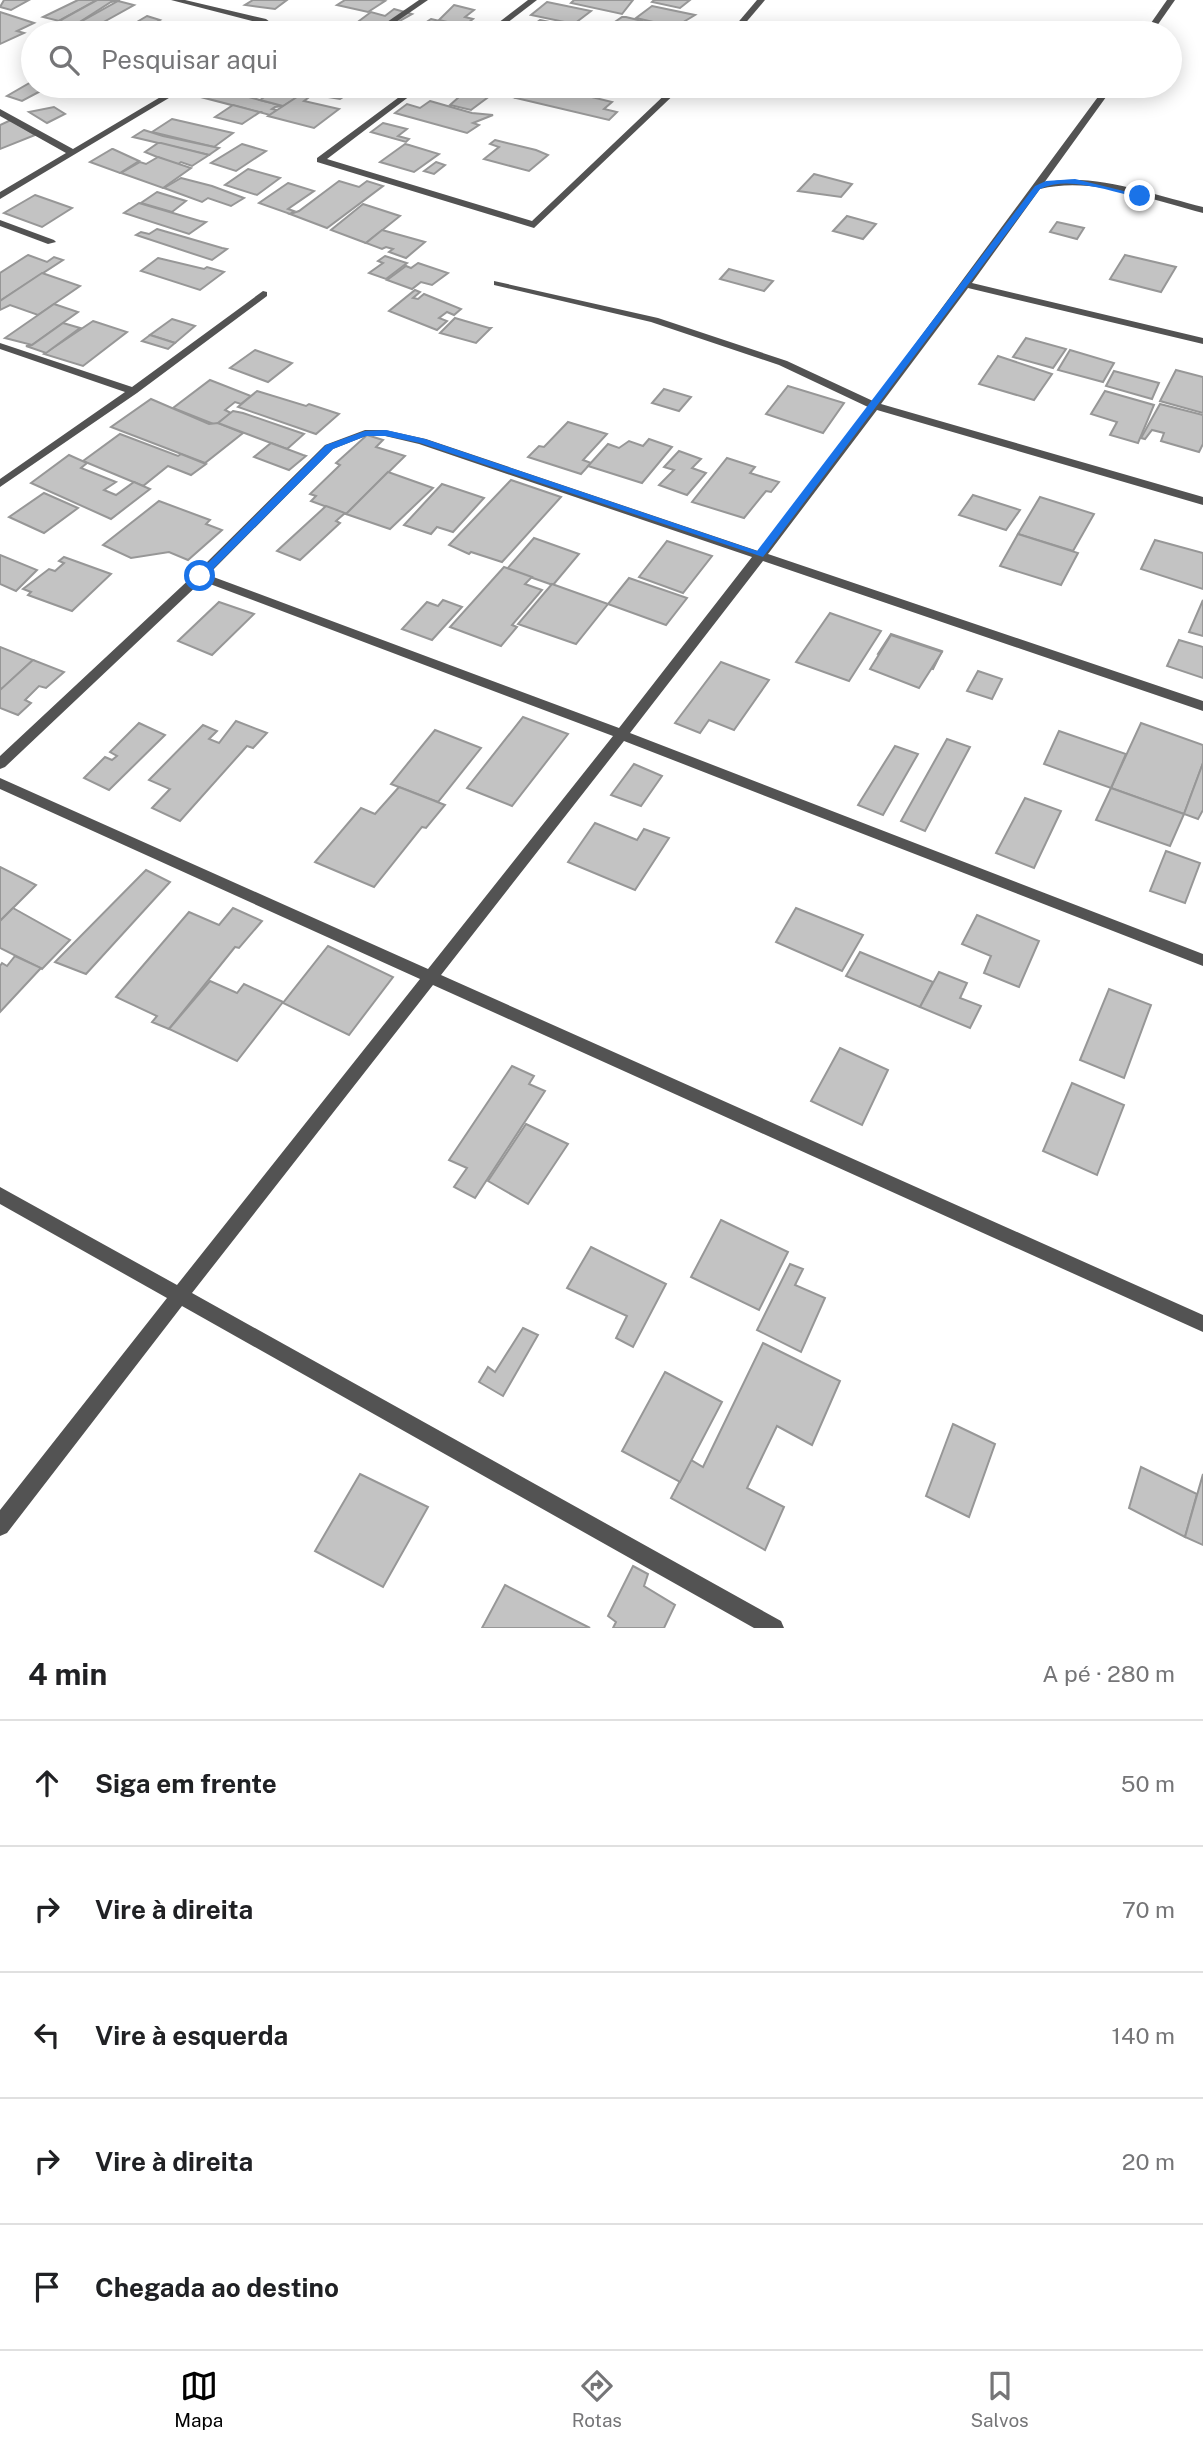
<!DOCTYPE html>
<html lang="pt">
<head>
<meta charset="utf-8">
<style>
  :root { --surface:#fff; --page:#f2f2f2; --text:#202124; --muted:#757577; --line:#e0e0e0; --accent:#000 }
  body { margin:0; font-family:"Public Sans",sans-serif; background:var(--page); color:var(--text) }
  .stop { position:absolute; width:21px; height:21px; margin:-16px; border:5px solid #1a73e8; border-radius:50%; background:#fff }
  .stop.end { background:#1a73e8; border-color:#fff; box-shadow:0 2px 7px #0008 }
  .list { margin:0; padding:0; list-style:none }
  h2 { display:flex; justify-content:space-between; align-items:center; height:91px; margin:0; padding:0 28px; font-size:30px }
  h2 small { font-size:23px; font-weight:400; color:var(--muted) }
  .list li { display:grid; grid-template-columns:46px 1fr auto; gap:21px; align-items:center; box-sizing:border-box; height:126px; padding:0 28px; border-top:2px solid var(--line) }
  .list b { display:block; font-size:26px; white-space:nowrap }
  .list em { font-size:23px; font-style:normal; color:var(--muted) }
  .icon { flex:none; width:38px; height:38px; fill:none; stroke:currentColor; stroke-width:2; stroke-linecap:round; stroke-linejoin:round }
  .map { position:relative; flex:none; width:1203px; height:1628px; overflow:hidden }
  .search { position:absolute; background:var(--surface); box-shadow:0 4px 18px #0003; left:21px; right:21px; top:21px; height:77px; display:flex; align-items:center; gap:18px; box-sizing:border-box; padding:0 24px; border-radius:38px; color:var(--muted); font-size:26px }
  .sheet { height:721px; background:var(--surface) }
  nav { display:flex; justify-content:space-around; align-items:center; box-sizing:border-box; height:98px; border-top:2px solid var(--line); background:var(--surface); font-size:19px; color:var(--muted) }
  nav a { display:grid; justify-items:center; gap:4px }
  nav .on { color:var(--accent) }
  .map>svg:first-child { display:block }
  .building { fill:#c3c3c3; stroke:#979797; stroke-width:2 }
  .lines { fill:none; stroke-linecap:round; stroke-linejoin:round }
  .street { fill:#535353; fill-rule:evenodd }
  .route { fill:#1a73e8 }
</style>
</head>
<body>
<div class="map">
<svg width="1203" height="1628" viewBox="0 0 1203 1628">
  <rect width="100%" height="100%" fill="#fff"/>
  <!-- building -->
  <g class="building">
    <path d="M4,0H29L11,10L0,7Z"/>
    <path d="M78,0H97L59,21L43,17Z"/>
    <path d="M97,0H120L111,2L75,25L59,21Z"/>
    <path d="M253,0H287L275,9L245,5Z"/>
    <path d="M345,0H380L385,1L368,12L337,5Z"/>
    <path d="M574,0H633L622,14L571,3Z"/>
    <path d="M654,0H690L680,8L652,2Z"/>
    <path d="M118,1L134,5L91,29L75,25Z"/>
    <path d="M547,2L591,11L574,24L531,15Z"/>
    <path d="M454,5L474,10L465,17L473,19L464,26L439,20Z"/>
    <path d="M652,6L695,15L675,27L636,18Z"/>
    <path d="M394,9L412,14L382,31L355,24L371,12L385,16Z"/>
    <path d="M0,12L34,23L17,31L24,33L0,44Z"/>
    <path d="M147,16L160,20L155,23L167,27L156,33L120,32Z"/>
    <path d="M622,17H626L642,21L628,30L609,26Z"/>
    <path d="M431,19L461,26L476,30L471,33H410Z"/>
    <path d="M540,20L578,28L582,29L577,33H522Z"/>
    <path d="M33,81V86H50L22,101L7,96Z"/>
    <path d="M269,86H290L304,90L293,97L264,89Z"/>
    <path d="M313,86H360L340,99L303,93Z"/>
    <path d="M455,86L471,88L491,95L471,110L450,105L459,97L444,93Z"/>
    <path d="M501,86H528L516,98L492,92Z"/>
    <path d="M211,87L260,100L283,106L275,107L272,109L277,110L270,115L197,96Z"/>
    <path d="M555,88L612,102L604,109L617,112L609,120L516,98L526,90L547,95Z"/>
    <path d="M273,91L291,96L296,98L283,106L260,100Z"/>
    <path d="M303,93L312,95L304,101L339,109L314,128L268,116Z"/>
    <path d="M430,101L472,113L493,115L473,123L479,125L467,133L395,113L407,104L420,108Z"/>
    <path d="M233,105L259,112H260L242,124L215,117Z"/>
    <path d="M54,107L65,114L47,123L29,112Z"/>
    <path d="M172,119L233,133L214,147L152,132Z"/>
    <path d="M11,120L35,135L0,149V125Z"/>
    <path d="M383,123L407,129L398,136L409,139L406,142L371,132Z"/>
    <path d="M144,130L163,136L219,148L209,155L133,137Z"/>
    <path d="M495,140L536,150L548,155L529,171L484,159L499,147L490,144Z"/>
    <path d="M158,143H161L209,155L192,166L181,162L177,165L145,152Z"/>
    <path d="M242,144L266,151L236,171L211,163Z"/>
    <path d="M405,144L409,145L439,154L414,172L380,162Z"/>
    <path d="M112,149H113L139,161L120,173L90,162Z"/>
    <path d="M158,157L191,168L163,188L121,173L140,162L146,164Z"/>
    <path d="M436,162L445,165L434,174L424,171Z"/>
    <path d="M248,169L280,178L257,195L225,185Z"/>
    <path d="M814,174L852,184L841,197L798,191Z"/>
    <path d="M181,178L212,186L244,198L231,206L208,198L202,202L164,188Z"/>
    <path d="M339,181L359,187L367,181L383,186L327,228L290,214L299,211Z"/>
    <path d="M288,183L314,191L288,209L294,211L290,214L259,203Z"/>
    <path d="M157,192L186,201L172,212L141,203Z"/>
    <path d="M35,195L72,208L42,227L4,213Z"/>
    <path d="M139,203L200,221L206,222L189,234L124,213Z"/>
    <path d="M363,204L400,216L366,243L331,230Z"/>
    <path d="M847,216L876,224L863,239L833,231Z"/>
    <path d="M1057,222L1084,228L1077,239L1050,232Z"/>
    <path d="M157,229L222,248L227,249L212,260L136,235L141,232L149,234Z"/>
    <path d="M382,230L425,242L406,258L389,252L393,249L386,247L382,249L366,243Z"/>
    <path d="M28,255L47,262L54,257L63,260L0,301V273Z"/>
    <path d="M1125,255L1176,267L1161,292L1110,279Z"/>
    <path d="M385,256L407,263L386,279L369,273L383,263L378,261Z"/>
    <path d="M158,258L204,269L207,267L224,272L200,290L141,271Z"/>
    <path d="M418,263L448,273L432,285L421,282L412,289L387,280L406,266L411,268Z"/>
    <path d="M729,269L773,281L764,291L720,279Z"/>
    <path d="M42,273L80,286L38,315L10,305L0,310V301Z"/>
    <path d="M415,290L420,292L413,298L418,299L424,294L461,309L454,315L447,312L439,318L447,321L437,330L389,311Z"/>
    <path d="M54,304L78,312L32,345L5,338Z"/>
    <path d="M455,318L489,328H491L476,343L440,333Z"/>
    <path d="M172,319L195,326L175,343L150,335Z"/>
    <path d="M93,321L127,332L83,366L44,354Z"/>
    <path d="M63,323L80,328L46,353L26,346L32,345Z"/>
    <path d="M150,335L175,343L168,349L142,341Z"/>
    <path d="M1026,338L1066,349L1053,368L1013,357Z"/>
    <path d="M255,350L292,363L268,382L230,368Z"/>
    <path d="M1070,350L1114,363L1103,382L1058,370Z"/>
    <path d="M998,356L1052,374L1034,400L979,384Z"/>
    <path d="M1176,370L1203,377V413L1160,401Z"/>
    <path d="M1114,371L1159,383L1152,399L1106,386Z"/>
    <path d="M210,380L251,396L241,404L235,402L225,410L231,413L216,425L173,408Z"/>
    <path d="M788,386L844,403L823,433L766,414Z"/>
    <path d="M664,389L691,397L679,411L652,403Z"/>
    <path d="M257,391L306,406L309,404L339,414L316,434L238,407Z"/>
    <path d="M1105,391L1154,405L1138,443L1110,435L1117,422L1091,414Z"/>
    <path d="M151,399L209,424L218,423L243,433L205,463L111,427Z"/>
    <path d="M1160,404L1203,415V444L1199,452L1161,441L1164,433L1152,430L1145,439L1141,438Z"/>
    <path d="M233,411L243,413L304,434L287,449L218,423Z"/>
    <path d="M568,422L607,434L583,460L591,463L581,474L528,457L539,446L544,447Z"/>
    <path d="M120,434L178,456L181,454L206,464L191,475L168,466L143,486L83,461Z"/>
    <path d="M367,435L383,440L376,447L405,456L346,514L311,501L316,496L310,494L340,465L336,463Z"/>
    <path d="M649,439L672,447L642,483L588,466L608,444L619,448L629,441L643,446Z"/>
    <path d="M271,443L303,455L306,456L289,470L254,457Z"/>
    <path d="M679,451L701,459L692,468L706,473L687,495L659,485L674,470L664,467Z"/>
    <path d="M69,455L87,463L81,468L116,482L104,490L116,495L134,482L150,489L111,519L31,483Z"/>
    <path d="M727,458L755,467L750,473L779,482L771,492L766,491L744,518L692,502Z"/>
    <path d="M388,472L433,488L390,529L346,514Z"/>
    <path d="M511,480L561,497L502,562L471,552L469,554L449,545Z"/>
    <path d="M442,484L484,498L453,532L437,527L431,534L404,525Z"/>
    <path d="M44,493L78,508L44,533L9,517Z"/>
    <path d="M973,495L1020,510L1006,530L959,515Z"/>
    <path d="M1040,497L1094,514L1073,551L1018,534Z"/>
    <path d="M159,501L210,520L206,524L222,530L188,560L169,552L131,558L103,545Z"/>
    <path d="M326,506L345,513L336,521L340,523L300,560L277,551Z"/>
    <path d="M1018,534L1078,553L1061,585L1000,566Z"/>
    <path d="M534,538L579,554L553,585L507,569Z"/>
    <path d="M1155,540L1203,553V589L1141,569Z"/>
    <path d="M667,541L712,556L683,593L639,577Z"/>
    <path d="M0,555L37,570L16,591L0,584Z"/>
    <path d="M64,557L111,574L72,611L28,595L31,592L23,589L49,569L55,571L64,563L59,561Z"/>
    <path d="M504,567L532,577L525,584L542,590L512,625L517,627L501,646L450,627Z"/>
    <path d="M629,578L687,598L666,625L608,604Z"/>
    <path d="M552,584L608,604L576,644L518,624Z"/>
    <path d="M443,600L462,607L432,640L402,629L427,602L438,606Z"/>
    <path d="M1203,600V636L1189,632Z"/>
    <path d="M219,602L254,614L212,655L178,641Z"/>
    <path d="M830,613L881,631L849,681L796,662Z"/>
    <path d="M891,634L942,651L933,669L878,654Z"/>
    <path d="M891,635L942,652L919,688L870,669Z"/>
    <path d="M1179,640L1203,647V678L1167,666Z"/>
    <path d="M0,647L33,660L2,689L0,688Z"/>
    <path d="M33,660L64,672L46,688L39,686L25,700L31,703L18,715L0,708V690Z"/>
    <path d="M721,662L769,680L734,730L709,720L700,733L675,723Z"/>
    <path d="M978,671L1002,679L992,699L967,691Z"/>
    <path d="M523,717L568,734L512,806L467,788Z"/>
    <path d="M236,721L267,733L253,748L247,746L180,821L152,808L170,789L149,780L203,725L217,731L209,739L219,743Z"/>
    <path d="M139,723L165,735L109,790L84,778L105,757L112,760L117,756L110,752Z"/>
    <path d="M1141,723L1203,745V763L1184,814L1111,788Z"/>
    <path d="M435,730L481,748L438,802L391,784Z"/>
    <path d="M1059,731L1126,754L1111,788L1044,764Z"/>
    <path d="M947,739L970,747L925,831L901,821Z"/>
    <path d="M895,746L918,754L883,815L858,805Z"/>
    <path d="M1203,763V810L1198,819L1184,814Z"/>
    <path d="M634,764L662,776L641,806L611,795Z"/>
    <path d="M399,787L445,805L426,828L422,827L374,887L315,862L361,808L375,814Z"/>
    <path d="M1111,788L1184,814L1170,846L1096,820Z"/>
    <path d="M1025,798L1061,811L1034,868L996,853Z"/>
    <path d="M595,823L637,840L644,829L669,838L635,890L568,862Z"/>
    <path d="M1166,851L1200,863L1185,903L1150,891Z"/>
    <path d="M0,867L36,885L0,921Z"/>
    <path d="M146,870L170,882L86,974L55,962Z"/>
    <path d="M13,908L70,940L42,969L0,948V921Z"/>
    <path d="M233,908L262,921L239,948L235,947L169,1029L152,1022L157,1016L116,997L189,912L219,925Z"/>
    <path d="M796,908L863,935L842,971L776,942Z"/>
    <path d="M977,915L1039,941L1019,987L984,973L991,956L962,944Z"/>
    <path d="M328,946L393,977L349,1035L283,1003Z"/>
    <path d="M860,952L933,982L920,1007L846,976Z"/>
    <path d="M15,956L41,968L0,1012V966L2,963L7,966Z"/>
    <path d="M939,972L967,983L960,998L981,1006L970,1028L920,1007Z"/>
    <path d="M210,981L237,993L244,984L283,1002L237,1061L169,1029Z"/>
    <path d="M1109,989L1151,1005L1124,1078L1080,1060Z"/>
    <path d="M840,1048L888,1070L862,1125L811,1101Z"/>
    <path d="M512,1066L534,1076L529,1084L545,1091L475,1198L454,1187L467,1168L449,1160Z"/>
    <path d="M1072,1083L1124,1105L1097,1175L1043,1151Z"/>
    <path d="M526,1124L568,1144L528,1204L488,1181Z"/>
    <path d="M721,1220L788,1252L759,1310L691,1277Z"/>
    <path d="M591,1247L666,1284L633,1347L616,1338L627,1316L567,1288Z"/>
    <path d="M790,1264L803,1269L795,1285L825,1298L801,1352L757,1330Z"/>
    <path d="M523,1328L538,1335L503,1396L479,1382L488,1367L495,1372Z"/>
    <path d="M763,1343L840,1381L812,1445L777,1426L747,1488L784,1507L765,1550L671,1498L691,1460L703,1467Z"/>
    <path d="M665,1372L722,1402L680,1482L622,1451Z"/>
    <path d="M953,1424L995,1444L969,1517L926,1496Z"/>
    <path d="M1141,1467L1197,1494L1185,1537L1129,1508Z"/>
    <path d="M360,1474L428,1507L383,1587L315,1551Z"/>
    <path d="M1203,1474V1545L1185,1537Z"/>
    <path d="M633,1566L648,1574L644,1586L675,1605L664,1628H613L616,1622L608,1616Z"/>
    <path d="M505,1585L590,1628H482Z"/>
  </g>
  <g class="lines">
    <!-- street -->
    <g class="street">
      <path d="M171,0H185L266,19L274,25L275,33H267L266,26L260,23Z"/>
      <path d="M419,0H428L380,33H371Z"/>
      <path d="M528,0H537L494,33H485Z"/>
      <path d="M757,0H765L737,33H729Z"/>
      <path d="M1167,0H1175L1152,33H1144Z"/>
      <path d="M179,86H189L0,199V192L66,153L0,116V109L73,149Z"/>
      <path d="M414,86H423L327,159L532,221L674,86H683L534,228L317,162V158Z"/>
      <path d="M1106,86H1114L1044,183C1091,171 1157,196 1203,207V213C1152,200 1092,176 1040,189L972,283L1203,338V344L968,288L881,404L1203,497V505L877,410L768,554L1203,701V711L763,561L630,733L1203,954V966L624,741L441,975L1203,1315V1332L433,985L192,1293L781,1621L784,1628H754L182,1306L7,1533L0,1536V1510L167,1298L0,1204V1187L177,1285L420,979L0,789V778L428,969L613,736L202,581L5,767L0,769V756L196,573L325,445L365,430H385L426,439L758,551L868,407L779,365L651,322L494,285V281L658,318L787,361L873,401ZM366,436H385L419,444L752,557L619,728L208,575L333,449Z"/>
      <path d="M0,220L54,240L56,242L48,244L0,226Z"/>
      <path d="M263,291L267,292V296L137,393L0,487V479L125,392L0,349V343L132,387Z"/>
    </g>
  </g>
  <!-- route -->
  <path class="route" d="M1075,179L1144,196L1140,198C1111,192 1069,175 1040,189L763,557L420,443L386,436H366L333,449L203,579L195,576L326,445L365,431L386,430L425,439L757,551L1035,186L1046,181Z"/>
</svg>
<div class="stop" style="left:200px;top:576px"></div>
<div class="stop end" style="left:1140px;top:196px"></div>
<div class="search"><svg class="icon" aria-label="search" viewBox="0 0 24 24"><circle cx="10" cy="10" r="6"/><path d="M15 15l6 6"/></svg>Pesquisar aqui</div>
</div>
<section class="sheet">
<h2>4 min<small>A pé · 280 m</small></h2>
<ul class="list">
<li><svg class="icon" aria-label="ahead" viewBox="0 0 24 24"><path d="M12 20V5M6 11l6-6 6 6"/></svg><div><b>Siga em frente</b></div><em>50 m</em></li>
<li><svg class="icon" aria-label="right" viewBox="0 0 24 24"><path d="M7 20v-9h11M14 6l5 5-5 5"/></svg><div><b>Vire à direita</b></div><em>70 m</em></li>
<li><svg class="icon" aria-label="left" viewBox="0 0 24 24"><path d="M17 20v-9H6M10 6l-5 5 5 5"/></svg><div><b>Vire à esquerda</b></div><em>140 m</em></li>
<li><svg class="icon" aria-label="right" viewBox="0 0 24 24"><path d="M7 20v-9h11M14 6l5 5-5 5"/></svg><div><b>Vire à direita</b></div><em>20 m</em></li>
<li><svg class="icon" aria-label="arrive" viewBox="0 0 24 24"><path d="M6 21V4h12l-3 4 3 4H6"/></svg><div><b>Chegada ao destino</b></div></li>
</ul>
</section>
<nav>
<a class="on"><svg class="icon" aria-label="map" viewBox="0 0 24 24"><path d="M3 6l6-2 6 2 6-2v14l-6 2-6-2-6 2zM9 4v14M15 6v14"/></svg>Mapa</a>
<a><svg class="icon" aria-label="directions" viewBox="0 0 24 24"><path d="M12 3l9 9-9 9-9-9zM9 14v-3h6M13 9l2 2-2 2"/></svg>Rotas</a>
<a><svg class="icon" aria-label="saved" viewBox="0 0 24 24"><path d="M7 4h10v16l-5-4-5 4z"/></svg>Salvos</a>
</nav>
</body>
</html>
